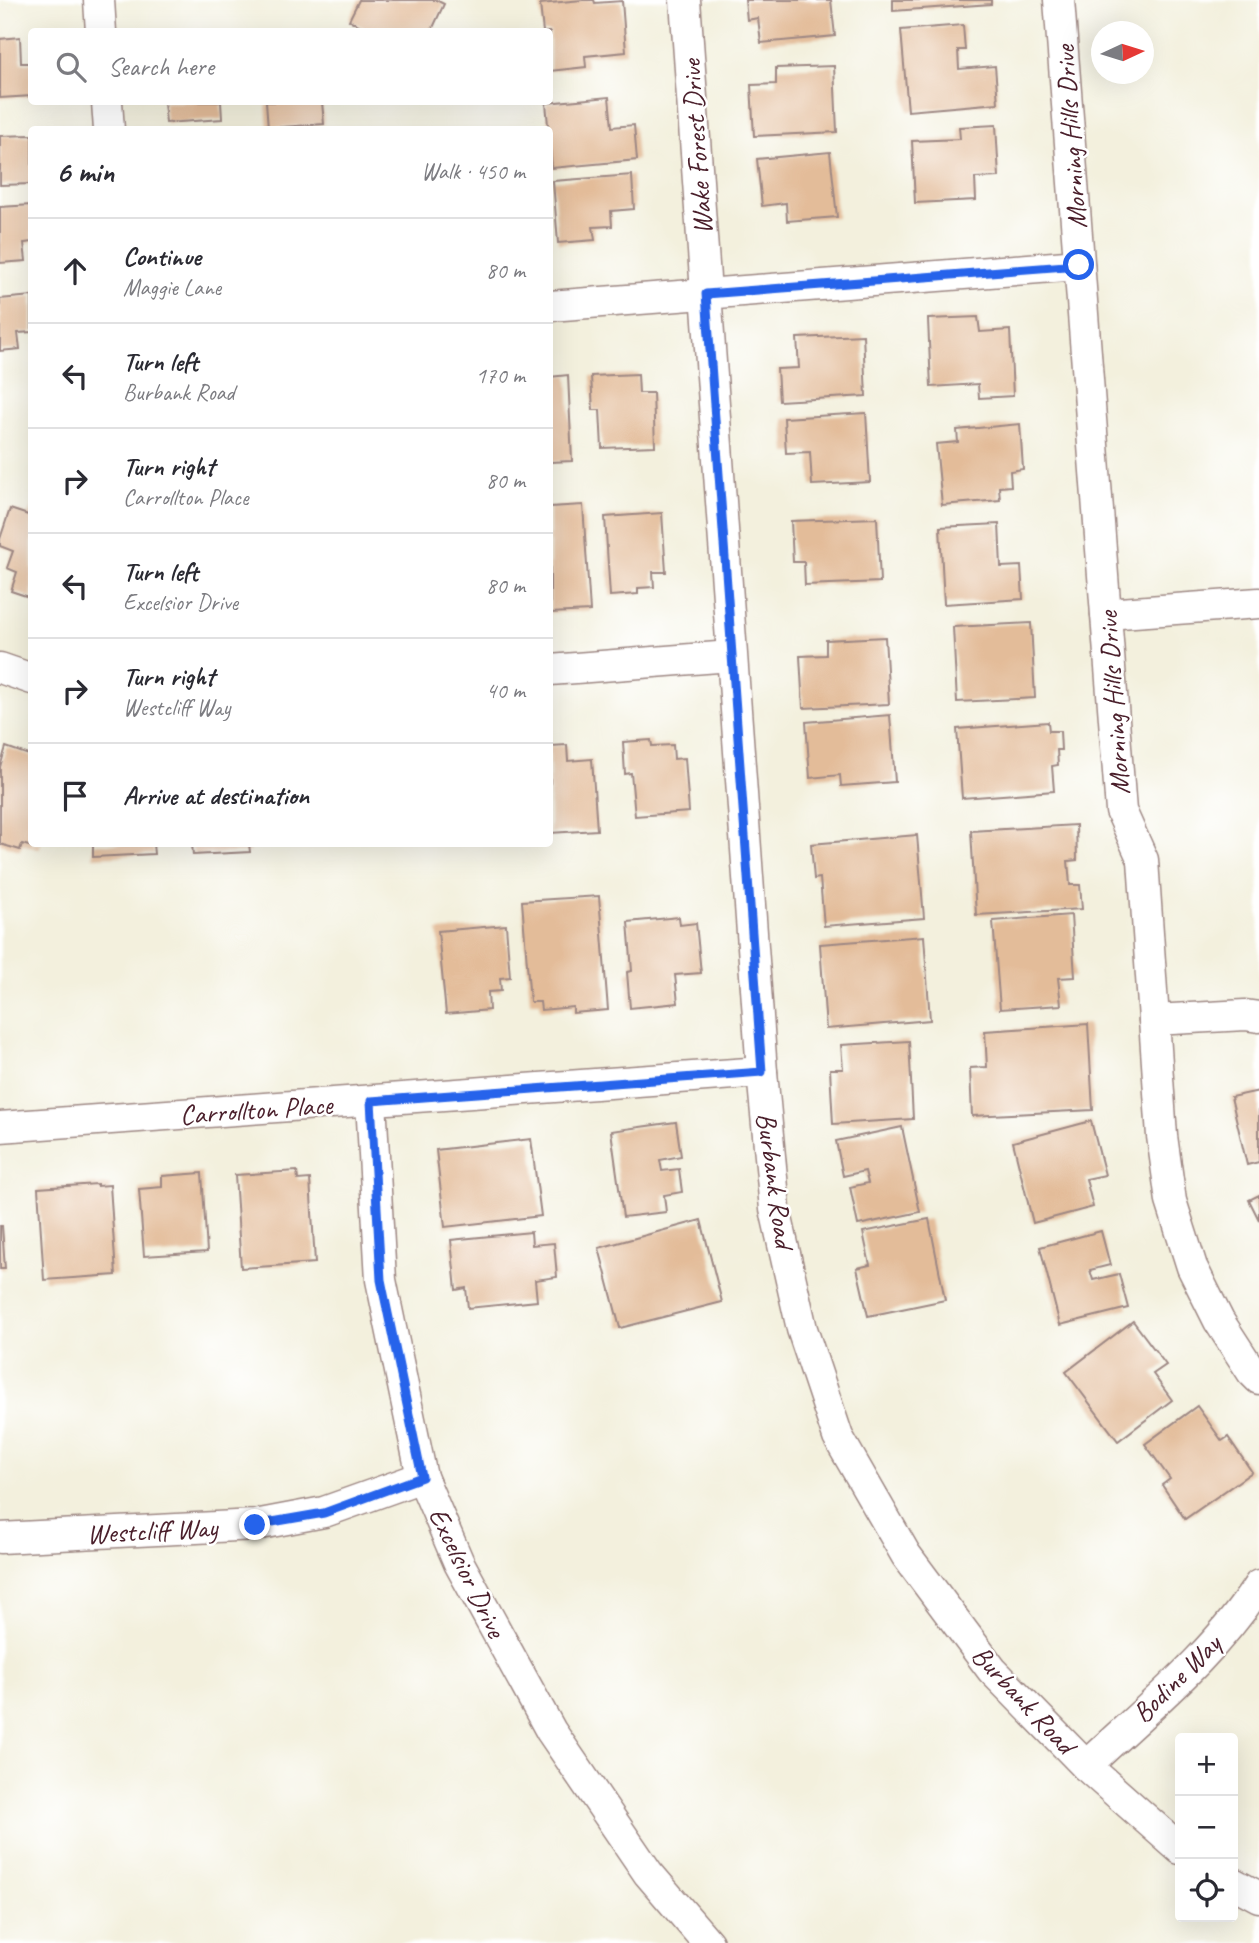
<!DOCTYPE html>
<html lang="en">
<head>
<meta charset="utf-8">
<style>
  :root { --surface:#fff; --page:#f7f7f7; --text:#2b2b33; --muted:#7c7c81; --line:#e1e1e2 }
  body { margin:0; font-family:Caveat,sans-serif; background:var(--page); color:var(--text) }
  .controls { position:absolute; right:21px; bottom:21px; display:grid; overflow:hidden; border-radius:7px; box-shadow:0 7px 28px #0002 }
  .controls button { width:63px; height:63px; display:grid; place-items:center; padding:0; border:0; border-bottom:2px solid var(--line); background:var(--surface); color:var(--text); font:35px sans-serif }
  .compass { position:absolute; left:1091px; top:21px; width:63px; height:63px; border-radius:50%; background:var(--surface); box-shadow:0 7px 28px #0002; rotate:86deg }
  .stop { position:absolute; width:21px; height:21px; margin:-16px; border:5px solid #2563eb; border-radius:50%; background:#fff }
  .stop.end { background:#2563eb; border-color:#fff; box-shadow:0 2px 7px #0008 }
  .list { margin:0; padding:0; list-style:none }
  h2 { display:flex; justify-content:space-between; align-items:center; height:91px; margin:0; padding:0 28px; font-size:30px }
  h2 small { font-size:23px; font-weight:400; color:var(--muted) }
  .list li { display:grid; grid-template-columns:46px 1fr auto; gap:21px; align-items:center; box-sizing:border-box; height:105px; padding:0 28px; border-top:2px solid var(--line) }
  .list b { display:block; font-size:26px; white-space:nowrap }
  .list p { margin:0; font-size:23px; white-space:nowrap; color:var(--muted) }
  .list em { font-size:23px; font-style:normal; color:var(--muted) }
  .icon { flex:none; width:38px; height:38px; fill:none; stroke:currentColor; stroke-width:2; stroke-linecap:round; stroke-linejoin:round }
  .map { position:relative; flex:none; width:1259px; height:1943px; overflow:hidden }
  .search { position:absolute; background:var(--surface); box-shadow:0 7px 28px #0002; left:28px; top:28px; width:525px; height:77px; display:flex; align-items:center; gap:18px; box-sizing:border-box; padding:0 24px; border-radius:7px; color:var(--muted); font-size:26px }
  .panel { position:absolute; background:var(--surface); box-shadow:0 7px 28px #0002; left:28px; top:126px; width:525px; height:721px; border-radius:7px }
  .map>svg:first-child { display:block }
  .building { fill:#e3bc99 }
  .lines { fill:none; stroke-linecap:round; stroke-linejoin:round }
  .minor-casing { stroke:#9e8884; stroke-width:33 }
  .minor { stroke:#fff; stroke-width:30 }
  .route { stroke:#2563eb; stroke-width:9 }
  .labels { text-anchor:middle; stroke-width:5; stroke-linejoin:round; paint-order:stroke }
  .street-label { font-size:28px; fill:#4a1f2b; stroke:#fff }
</style>
</head>
<body>
<div class="map">
<svg width="1259" height="1943" viewBox="0 0 1259 1943">
  <rect width="100%" height="100%" fill="#fff"/>
  <filter id="ink" filterUnits="userSpaceOnUse"><feTurbulence type="fractalNoise" baseFrequency=".0143" numOctaves="2"/><feDisplacementMap in="SourceGraphic" scale="14" xChannelSelector="R" yChannelSelector="G"/><feConvolveMatrix kernelMatrix="1 2 1 2 8 2 1 2 1" color-interpolation-filters="sRGB"/></filter>
  <filter id="wash" filterUnits="userSpaceOnUse"><feTurbulence type="fractalNoise" baseFrequency=".00686" numOctaves="4" result="noise"/><feDisplacementMap in="SourceGraphic" scale="28" xChannelSelector="R" yChannelSelector="G"/><feGaussianBlur stdDeviation="1.57" result="paint"/><feColorMatrix in="noise" values="0 0 0 0 0 0 0 0 0 0 0 0 0 0 0 0 0 1.4 0 .05"/><feComposite in="paint" operator="in"/></filter>
  <g filter="url(#wash)">
    <rect width="100%" height="100%" fill="#f3f0dd"/>
    <g id="blocks">
      <!-- building -->
      <g class="building">
        <path d="M359,0H436L444,4L431,32H372L349,20Z"/>
        <path d="M582,0H594L595,3L622,1L626,52L585,56L586,67L550,71V32H543L540,4Z"/>
        <path d="M745,0H831L835,36L761,43L758,18L747,20Z"/>
        <path d="M893,0H991V4L893,11Z"/>
        <path d="M963,25L965,50H958L959,69L995,66L998,103L908,111L901,30Z"/>
        <path d="M20,37L21,63H32V96L0,98V39Z"/>
        <path d="M834,66L837,132L754,136L751,85L776,84V68Z"/>
        <path d="M609,97L612,127L634,125L637,160L552,168L546,103Z"/>
        <path d="M164,102H221L222,119L166,123Z"/>
        <path d="M266,102H322L324,124L268,128Z"/>
        <path d="M996,125L999,177L975,178L976,200L915,203L912,141L960,139L959,127Z"/>
        <path d="M32,135V184L0,185V136Z"/>
        <path d="M830,152L837,217L787,221L786,203L762,206L757,159Z"/>
        <path d="M632,175L634,209L611,211L612,226L593,227L595,240L558,243L553,181Z"/>
        <path d="M32,205V242L24,243L26,261L0,263V207Z"/>
        <path d="M32,296V332L18,333L20,349L0,351V299Z"/>
        <path d="M978,317L980,332L1010,330L1013,396L979,398L978,384L931,387L928,319Z"/>
        <path d="M863,335L866,396L779,401L777,369L799,368L797,338Z"/>
        <path d="M638,374L639,393H653L655,446L602,448L600,410H593L591,376Z"/>
        <path d="M568,375L572,461L550,462V377Z"/>
        <path d="M866,413L870,482L812,485L810,452L786,453L784,418Z"/>
        <path d="M1020,424L1023,469L1010,471L1011,486L999,487L1000,500L942,505L936,444L958,442L957,430Z"/>
        <path d="M32,505V598L11,591L17,572L7,568L13,551L0,546V539L10,509L28,515Z"/>
        <path d="M583,505L590,611L550,613V507Z"/>
        <path d="M662,513L666,572H653L654,587L638,588V594L610,596L605,517Z"/>
        <path d="M877,518L880,582L805,585L804,562H793L791,521Z"/>
        <path d="M999,524L1001,567L1021,566L1023,599L944,604L940,527Z"/>
        <path d="M1031,623L1035,698L957,702L953,627Z"/>
        <path d="M885,637L889,704L803,708L800,656L826,655V640Z"/>
        <path d="M890,715L895,782L841,786L840,775L810,778L806,722Z"/>
        <path d="M1048,722L1049,731H1060L1061,750H1057L1058,765L1052,766L1054,791L962,798L957,729Z"/>
        <path d="M651,740L652,746L673,745L674,759L685,758L689,812L635,816L631,773L625,774L623,742Z"/>
        <path d="M567,745L568,761L592,759L597,830L550,833V746Z"/>
        <path d="M6,747L32,756V844H41L39,849L22,844L20,850L0,844V767Z"/>
        <path d="M1076,825L1077,860L1068,861L1070,885H1080L1082,909L976,915L971,831Z"/>
        <path d="M917,835L924,918L824,926L820,878L814,879L811,844Z"/>
        <path d="M93,844H153L154,854L93,857Z"/>
        <path d="M192,844H249L250,852L193,855Z"/>
        <path d="M599,896L608,1010L573,1013V1007L541,1010L540,1002H530L522,901Z"/>
        <path d="M1071,915L1075,977L1058,978L1061,1005L1000,1009L993,921Z"/>
        <path d="M679,917L680,925L696,923L701,973L675,975L678,1003L630,1008L627,972L632,971L628,922Z"/>
        <path d="M506,925L510,977L500,978L501,991L488,992L489,1010L446,1014L438,931Z"/>
        <path d="M924,936L930,1020L826,1029L820,944Z"/>
        <path d="M1088,1024L1093,1110L972,1116L970,1068L987,1067L985,1031Z"/>
        <path d="M909,1041L913,1119L833,1124L830,1069H843L841,1045Z"/>
        <path d="M1259,1091V1162L1247,1165L1231,1097Z"/>
        <path d="M1091,1121L1105,1175L1086,1179L1093,1207L1033,1223L1013,1142Z"/>
        <path d="M676,1122L681,1156L660,1160L662,1171L679,1169L682,1192L664,1195L666,1212L623,1217L611,1131Z"/>
        <path d="M902,1127L920,1212L858,1225L850,1187L868,1183L865,1171L843,1176L836,1141Z"/>
        <path d="M531,1139L541,1216L445,1227L436,1150Z"/>
        <path d="M297,1171L298,1180L310,1179L315,1263L241,1268L235,1175Z"/>
        <path d="M202,1173L207,1252L144,1256L139,1189L162,1187V1176Z"/>
        <path d="M97,1184V1186L110,1185L116,1275L44,1280L38,1188Z"/>
        <path d="M1259,1195V1220L1249,1200Z"/>
        <path d="M929,1219L945,1300L868,1316L857,1268L870,1265L863,1232Z"/>
        <path d="M701,1220L722,1302L620,1328L599,1248Z"/>
        <path d="M0,1226H2L5,1269H0Z"/>
        <path d="M1101,1231L1110,1265L1090,1270L1093,1280L1119,1274L1128,1308L1060,1325L1040,1247Z"/>
        <path d="M531,1232L532,1245L554,1243L557,1277L535,1280L537,1301L468,1308L466,1288L456,1290L451,1240Z"/>
        <path d="M1133,1321L1166,1365L1153,1374L1172,1400L1118,1441L1066,1372Z"/>
        <path d="M1197,1406L1222,1441L1228,1437L1252,1472L1185,1519L1162,1485L1170,1479L1145,1444Z"/>
      </g>
    </g>
  </g>
  <g filter="url(#ink)">
    <use href="#blocks" fill-opacity="0" stroke="#9e8884" stroke-width="2"/>
    <g class="lines">
      <!-- minor casing -->
      <g class="minor-casing">
        <g id="minor">
          <path d="M99,0L101,32"/>
          <path d="M685,0L762,1072L775,1209L802,1329L838,1437L906,1555L992,1670L1086,1766L1180,1849"/>
          <path d="M1059,0L1121,811L1143,860L1162,1136L1171,1201L1192,1267L1219,1321L1252,1372L1259,1379"/>
          <path d="M107,102L109,130"/>
          <path d="M550,306L1079,265"/>
          <path d="M1106,614L1259,603"/>
          <path d="M0,668L32,679"/>
          <path d="M550,670L731,656"/>
          <path d="M1154,1020L1245,1015L1259,1017"/>
          <path d="M371,1101L381,1280L422,1477L459,1563L551,1731L648,1873L708,1943"/>
          <path d="M0,1127L762,1072"/>
          <path d="M0,1538L255,1525L324,1512L422,1477"/>
          <path d="M1086,1766C1146,1709 1214,1655 1259,1585"/>
          <path d="M1233,1883L1259,1897"/>
        </g>
      </g>
      <!-- minor -->
      <use href="#minor" class="minor"/>
    </g>
  </g>
  <g class="lines" filter="url(#ink)">
    <!-- route -->
    <path class="route" d="M255,1525L324,1513L422,1477L381,1280L371,1101L762,1072L706,294L1079,265"/>
  </g>
  <g class="labels">
    <!-- street labels -->
    <g class="street-label">
      <text transform="translate(1070 137) rotate(-94)" y="10">Morning Hills Drive</text>
      <text transform="translate(696 147) rotate(-94)" y="10">Wake Forest Drive</text>
      <text transform="translate(1113 703) rotate(-94)" y="10">Morning Hills Drive</text>
      <text transform="translate(256 1109) rotate(-4)" y="10">Carrollton Place</text>
      <text transform="translate(776 1180) rotate(82)" y="10">Burbank Road</text>
      <text transform="translate(152 1530) rotate(-3)" y="10">Westcliff Way</text>
      <text transform="translate(468 1572) rotate(64)" y="10">Excelsior Drive</text>
      <text transform="translate(1176 1678) rotate(-45)" y="10">Bodine Way</text>
      <text transform="translate(1024 1699) rotate(47)" y="10">Burbank Road</text>
    </g>
  </g>
</svg>
<div class="controls">
<button>+</button>
<button>−</button>
<button><svg class="icon" aria-label="locate" viewBox="0 0 24 24"><circle cx="12" cy="12" r="6"/><path d="M12 2v4M12 18v4M2 12h4M18 12h4"/></svg></button>
</div>
<svg class="compass" viewBox="-18 -18 36 36"><path d="M0-13l5 13h-10z" fill="#e53935"/><path d="M0 13l5-13h-10z" fill="#7c7c81"/></svg>
<div class="stop" style="left:1079px;top:265px"></div>
<div class="stop end" style="left:255px;top:1525px"></div>
<div class="search"><svg class="icon" aria-label="search" viewBox="0 0 24 24"><circle cx="10" cy="10" r="6"/><path d="M15 15l6 6"/></svg>Search here</div>
<section class="panel">
<h2>6 min<small>Walk · 450 m</small></h2>
<ul class="list">
<li><svg class="icon" aria-label="ahead" viewBox="0 0 24 24"><path d="M12 20V5M6 11l6-6 6 6"/></svg><div><b>Continue</b><p>Maggie Lane</p></div><em>80 m</em></li>
<li><svg class="icon" aria-label="left" viewBox="0 0 24 24"><path d="M17 20v-9H6M10 6l-5 5 5 5"/></svg><div><b>Turn left</b><p>Burbank Road</p></div><em>170 m</em></li>
<li><svg class="icon" aria-label="right" viewBox="0 0 24 24"><path d="M7 20v-9h11M14 6l5 5-5 5"/></svg><div><b>Turn right</b><p>Carrollton Place</p></div><em>80 m</em></li>
<li><svg class="icon" aria-label="left" viewBox="0 0 24 24"><path d="M17 20v-9H6M10 6l-5 5 5 5"/></svg><div><b>Turn left</b><p>Excelsior Drive</p></div><em>80 m</em></li>
<li><svg class="icon" aria-label="right" viewBox="0 0 24 24"><path d="M7 20v-9h11M14 6l5 5-5 5"/></svg><div><b>Turn right</b><p>Westcliff Way</p></div><em>40 m</em></li>
<li><svg class="icon" aria-label="arrive" viewBox="0 0 24 24"><path d="M6 21V4h12l-3 4 3 4H6"/></svg><div><b>Arrive at destination</b></div></li>
</ul>
</section>
</div>
</body>
</html>
